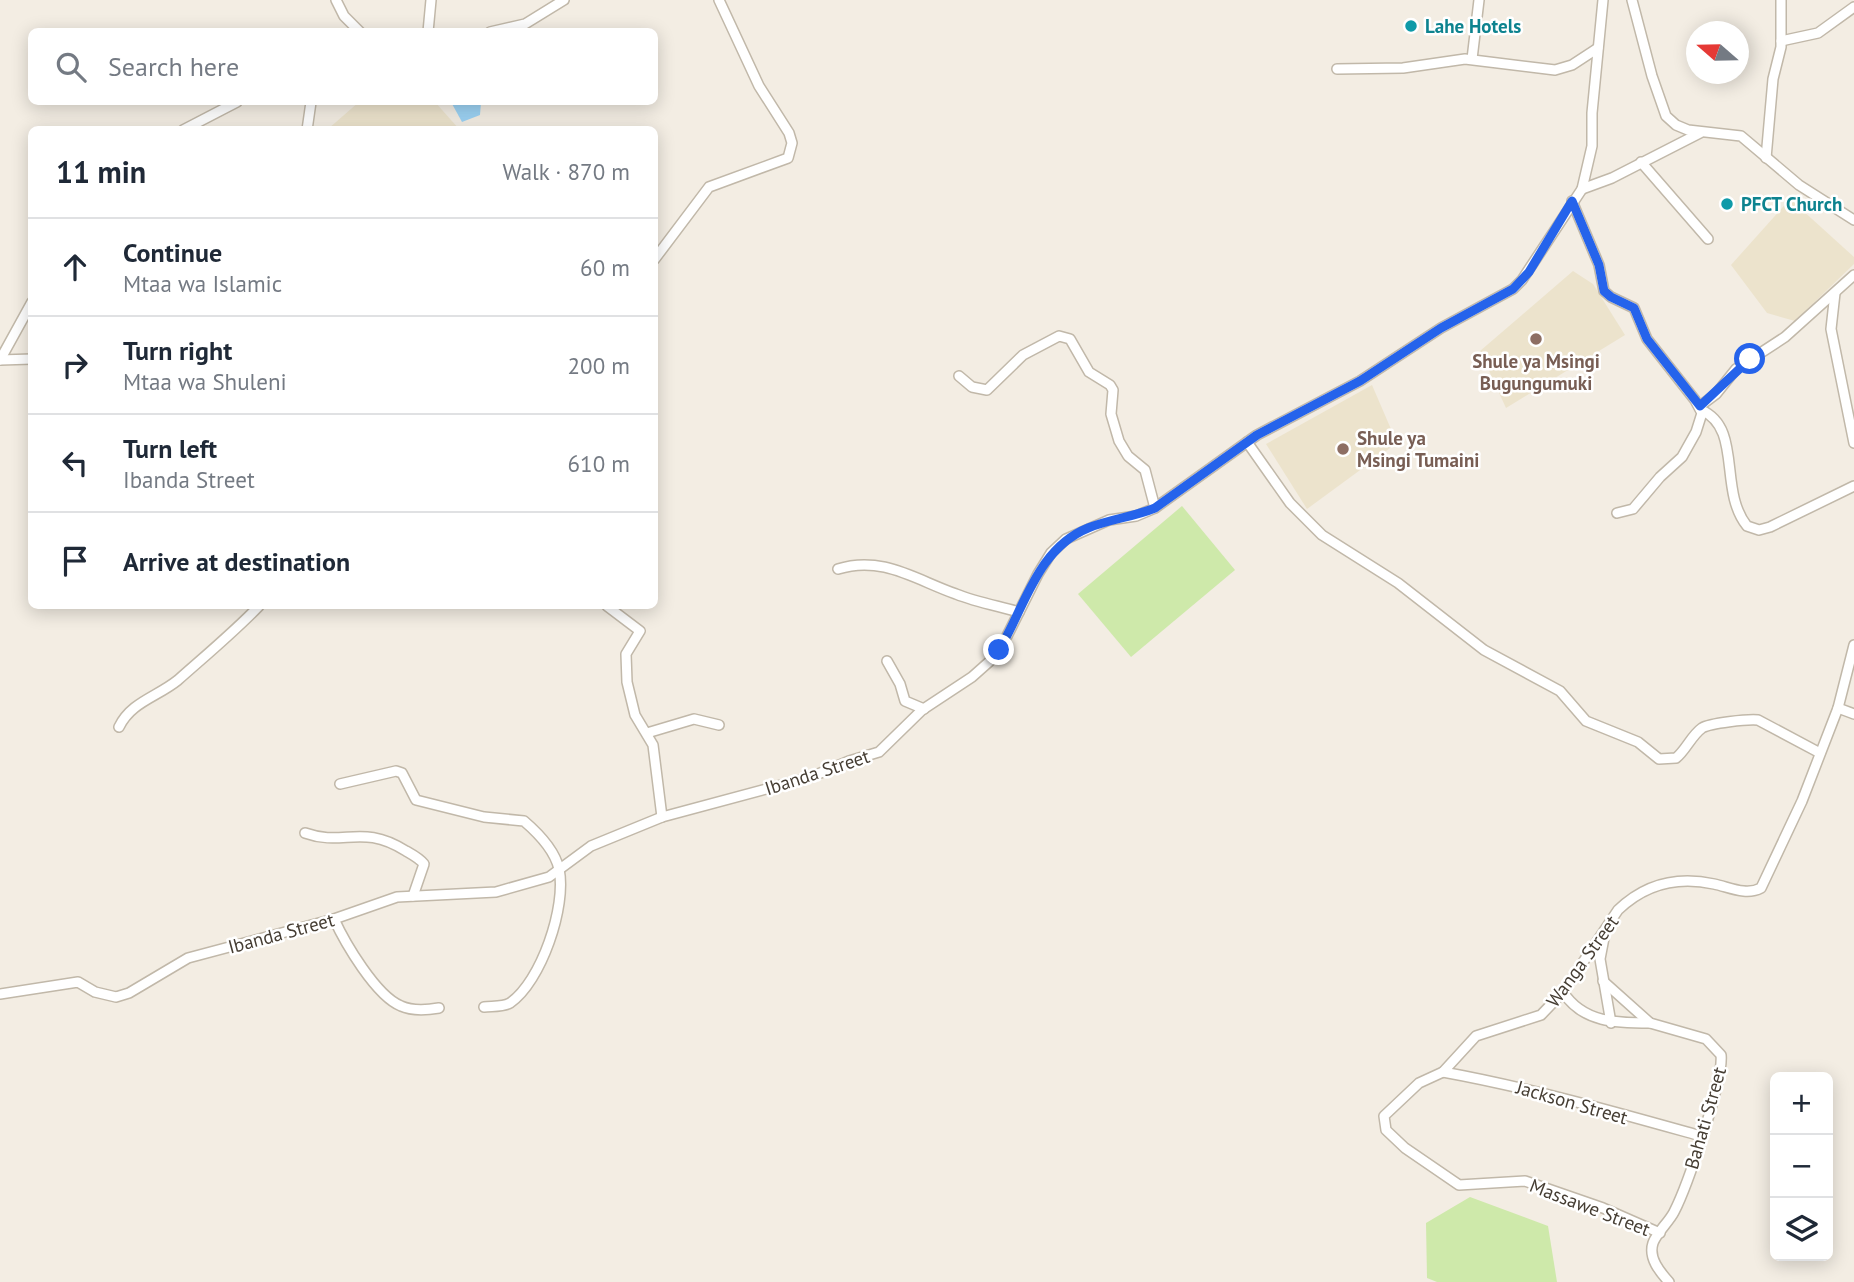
<!DOCTYPE html>
<html lang="en">
<head>
<meta charset="utf-8">
<style>
  :root { --surface:#fff; --page:#f6f6f7; --text:#1f2937; --muted:#747a83; --line:#e0e1e3 }
  body { margin:0; font-family:"PT Sans",sans-serif; background:var(--page); color:var(--text) }
  .controls { position:absolute; right:21px; bottom:21px; display:grid; overflow:hidden; border-radius:10px; box-shadow:0 4px 18px #0003 }
  .controls button { width:63px; height:63px; display:grid; place-items:center; padding:0; border:0; border-bottom:2px solid var(--line); background:var(--surface); color:var(--text); font:35px sans-serif }
  .compass { position:absolute; left:1686px; top:21px; width:63px; height:63px; border-radius:50%; background:var(--surface); box-shadow:0 4px 18px #0003; rotate:290deg }
  .stop { position:absolute; width:21px; height:21px; margin:-16px; border:5px solid #2563eb; border-radius:50%; background:#fff }
  .stop.end { background:#2563eb; border-color:#fff; box-shadow:0 2px 7px #0008 }
  .list { margin:0; padding:0; list-style:none }
  h2 { display:flex; justify-content:space-between; align-items:center; height:91px; margin:0; padding:0 28px; font-size:30px }
  h2 small { font-size:23px; font-weight:400; color:var(--muted) }
  .list li { display:grid; grid-template-columns:46px 1fr auto; gap:21px; align-items:center; box-sizing:border-box; height:98px; padding:0 28px; border-top:2px solid var(--line) }
  .list b { display:block; font-size:26px; white-space:nowrap }
  .list p { margin:0; font-size:23px; white-space:nowrap; color:var(--muted) }
  .list em { font-size:23px; font-style:normal; color:var(--muted) }
  .icon { flex:none; width:38px; height:38px; fill:none; stroke:currentColor; stroke-width:2; stroke-linecap:round; stroke-linejoin:round }
  .map { position:relative; flex:none; width:1854px; height:1282px; overflow:hidden }
  .search { position:absolute; background:var(--surface); box-shadow:0 4px 18px #0003; left:28px; top:28px; width:630px; height:77px; display:flex; align-items:center; gap:18px; box-sizing:border-box; padding:0 24px; border-radius:10px; color:var(--muted); font-size:26px }
  .panel { position:absolute; background:var(--surface); box-shadow:0 4px 18px #0003; left:28px; top:126px; width:630px; height:483px; border-radius:10px }
  .map>svg:first-child { display:block }
  .education { fill:#ece3cc }
  .green { fill:#cee9aa }
  .water { fill:#9cd2f3 }
  .lines { fill:none; stroke-linecap:round; stroke-linejoin:round }
  .minor-casing { stroke:#c1b8a9; stroke-width:12 }
  .minor { stroke:#fff; stroke-width:9 }
  .route { stroke:#2563eb; stroke-width:9 }
  .culture-dot { fill:#0f9aa8; stroke:#fff; stroke-width:2.5 }
  .education-dot { fill:#8d6e63; stroke:#fff; stroke-width:2.5 }
  .labels { text-anchor:middle; stroke-width:5; stroke-linejoin:round; paint-order:stroke }
  .culture-label { font-size:19px; font-weight:bold; fill:#0d838f; stroke:#fff; text-anchor:start }
  .education-label { font-size:19px; font-weight:bold; fill:#785e54; stroke:#fff }
  .street-label { font-size:19px; fill:#453d33; stroke:#fff }
</style>
</head>
<body>
<div class="map">
<svg width="1854" height="1282" viewBox="0 0 1854 1282">
  <rect width="100%" height="100%" fill="#f3ede3"/>
  <!-- education -->
  <g class="education">
    <path d="M359,102H435L459,129H328Z"/>
    <path d="M1790,199L1854,257V264L1795,321L1767,313L1731,265Z"/>
    <path d="M1573,271L1593,284L1625,335L1506,408L1480,351Z"/>
    <path d="M1372,385L1397,443L1307,509L1266,444Z"/>
  </g>
  <!-- green -->
  <g class="green">
    <path d="M1182,506L1235,570L1131,657L1078,594Z"/>
    <path d="M1470,1197L1548,1226L1557,1282H1437L1427,1278L1426,1223Z"/>
  </g>
  <!-- water -->
  <path class="water" d="M451,102H481L480,115L462,122Z"/>
  <g class="lines">
    <!-- minor casing -->
    <g class="minor-casing">
      <g id="minor">
        <path d="M336,0L344,16L360,32"/>
        <path d="M1632,0L1652,76L1666,116L1676,125L1688,130L1741,136L1799,185L1854,220"/>
        <path d="M428,32L431,0"/>
        <path d="M490,32L525,24L564,0"/>
        <path d="M1781,41L1818,33L1854,7"/>
        <path d="M1472,59L1479,0"/>
        <path d="M1337,69L1403,68L1465,59L1555,70L1572,65L1598,48"/>
        <path d="M183,130L237,102"/>
        <path d="M307,130L311,102"/>
        <path d="M1766,158L1773,79L1781,47V0"/>
        <path d="M1641,162L1708,239"/>
        <path d="M1582,189L1612,178L1700,133"/>
        <path d="M1572,201L1599,265L1604,291L1611,297L1634,308L1647,339L1695,400L1702,413L1696,432L1682,457L1660,477L1633,509L1617,513"/>
        <path d="M654,260L709,187L788,158L792,143L789,133L759,86L719,0"/>
        <path d="M1835,293L1831,329L1854,443"/>
        <path d="M0,360L32,302"/>
        <path d="M0,360L32,359"/>
        <path d="M959,376L972,387L987,390L1023,355L1059,336L1070,339L1089,372L1110,385L1113,390L1111,414L1119,441L1128,456L1145,470L1155,508"/>
        <path d="M1700,406L1716,394L1736,369L1785,337L1854,275"/>
        <path d="M1701,410C1743,428 1718,490 1747,526L1759,530L1770,527L1854,486"/>
        <path d="M1247,442L1290,503L1322,535L1398,583L1484,650L1560,691L1586,721L1638,742L1659,759L1676,758C1686,750 1691,736 1702,728C1710,723 1748,719 1758,720L1820,753"/>
        <path d="M838,569C882,555 916,580 956,594C976,602 998,606 1019,612"/>
        <path d="M607,606L640,631L626,654L627,682L635,715L653,745L662,817"/>
        <path d="M887,661L900,684L905,701L924,709"/>
        <path d="M1838,708L1854,714"/>
        <path d="M119,727C131,702 157,697 178,680C205,656 234,632 259,606"/>
        <path d="M647,733L694,719L719,725"/>
        <path d="M340,784L396,771L402,773L416,800L484,817L524,821C538,833 555,851 559,869C567,906 541,982 510,1003C504,1007 492,1006 484,1007"/>
        <path d="M305,833C344,847 362,823 406,851C413,855 419,858 424,864L413,896"/>
        <path d="M334,919C345,943 376,996 401,1006C412,1011 427,1010 439,1008"/>
        <path d="M1604,938L1600,959L1611,1023"/>
        <path d="M1603,981L1650,1023L1706,1039L1721,1055C1724,1079 1687,1187 1674,1212C1669,1222 1657,1232 1653,1243C1648,1258 1660,1272 1669,1282"/>
        <path d="M1563,992C1583,1023 1617,1023 1650,1023"/>
        <path d="M0,994L78,982L95,992L116,997L129,993L188,958L334,919L397,897L496,892L549,877L591,846L662,817L811,777L849,761L879,752L922,710L972,677L990,661L1007,636L1038,574L1051,553L1066,539L1109,520L1136,516L1155,508L1257,435L1360,381L1441,328L1513,289L1522,280L1582,189L1592,146V113L1603,0"/>
        <path d="M1443,1072C1531,1088 1615,1112 1701,1136"/>
        <path d="M1660,1233L1603,1208L1525,1181L1459,1185L1405,1148L1386,1130L1384,1116L1419,1083L1443,1072L1476,1036L1541,1015L1563,992L1618,910C1645,884 1678,876 1714,884C1729,887 1746,896 1761,888L1802,801L1838,708L1854,645"/>
      </g>
    </g>
    <!-- minor -->
    <use href="#minor" class="minor"/>
  </g>
  <g class="lines">
    <!-- route -->
    <path class="route" d="M999,650C1025,607 1037,549 1088,528C1110,519 1133,517 1155,508L1257,435L1360,381L1441,328L1513,289L1529,272L1572,201L1599,265L1604,291L1611,297L1634,308L1647,339L1700,406L1750,359"/>
  </g>
  <!-- markers -->
  <g class="culture-dot">
    <circle cx="1411" cy="26" r="7"/>
    <circle cx="1727" cy="204" r="7"/>
  </g>
  <g class="education-dot">
    <circle cx="1536" cy="339" r="7"/>
    <circle cx="1343" cy="449" r="7"/>
  </g>
  <g class="labels">
    <!-- culture labels -->
    <g class="culture-label">
      <text x="1425" y="33">Lahe Hotels</text>
      <text x="1741" y="211">PFCT Church</text>
    </g>
    <!-- education labels -->
    <g class="education-label">
      <text x="1536" y="368">Shule ya Msingi<tspan x="1536" dy="22">Bugungumuki</tspan></text>
      <text x="1357" y="445" text-anchor="start">Shule ya<tspan x="1357" dy="22">Msingi Tumaini</tspan></text>
    </g>
    <!-- street labels -->
    <g class="street-label">
      <text transform="translate(817 772) rotate(-18)" y="7">Ibanda Street</text>
      <text transform="translate(281 933) rotate(-15)" y="7">Ibanda Street</text>
      <text transform="translate(1582 961) rotate(-54)" y="7">Wanga Street</text>
      <text transform="translate(1572 1102) rotate(16)" y="7">Jackson Street</text>
      <text transform="translate(1705 1118) rotate(-74)" y="7">Bahati Street</text>
      <text transform="translate(1590 1207) rotate(21)" y="7">Massawe Street</text>
    </g>
  </g>
</svg>
<div class="controls">
<button>+</button>
<button>−</button>
<button><svg class="icon" aria-label="layers" viewBox="0 0 24 24"><path d="M12 4l9 5-9 5-9-5zM3 14l9 5 9-5"/></svg></button>
</div>
<svg class="compass" viewBox="-18 -18 36 36"><path d="M0-13l5 13h-10z" fill="#e53935"/><path d="M0 13l5-13h-10z" fill="#747a83"/></svg>
<div class="stop" style="left:1750px;top:359px"></div>
<div class="stop end" style="left:999px;top:650px"></div>
<div class="search"><svg class="icon" aria-label="search" viewBox="0 0 24 24"><circle cx="10" cy="10" r="6"/><path d="M15 15l6 6"/></svg>Search here</div>
<section class="panel">
<h2>11 min<small>Walk · 870 m</small></h2>
<ul class="list">
<li><svg class="icon" aria-label="ahead" viewBox="0 0 24 24"><path d="M12 20V5M6 11l6-6 6 6"/></svg><div><b>Continue</b><p>Mtaa wa Islamic</p></div><em>60 m</em></li>
<li><svg class="icon" aria-label="right" viewBox="0 0 24 24"><path d="M7 20v-9h11M14 6l5 5-5 5"/></svg><div><b>Turn right</b><p>Mtaa wa Shuleni</p></div><em>200 m</em></li>
<li><svg class="icon" aria-label="left" viewBox="0 0 24 24"><path d="M17 20v-9H6M10 6l-5 5 5 5"/></svg><div><b>Turn left</b><p>Ibanda Street</p></div><em>610 m</em></li>
<li><svg class="icon" aria-label="arrive" viewBox="0 0 24 24"><path d="M6 21V4h12l-3 4 3 4H6"/></svg><div><b>Arrive at destination</b></div></li>
</ul>
</section>
</div>
</body>
</html>
